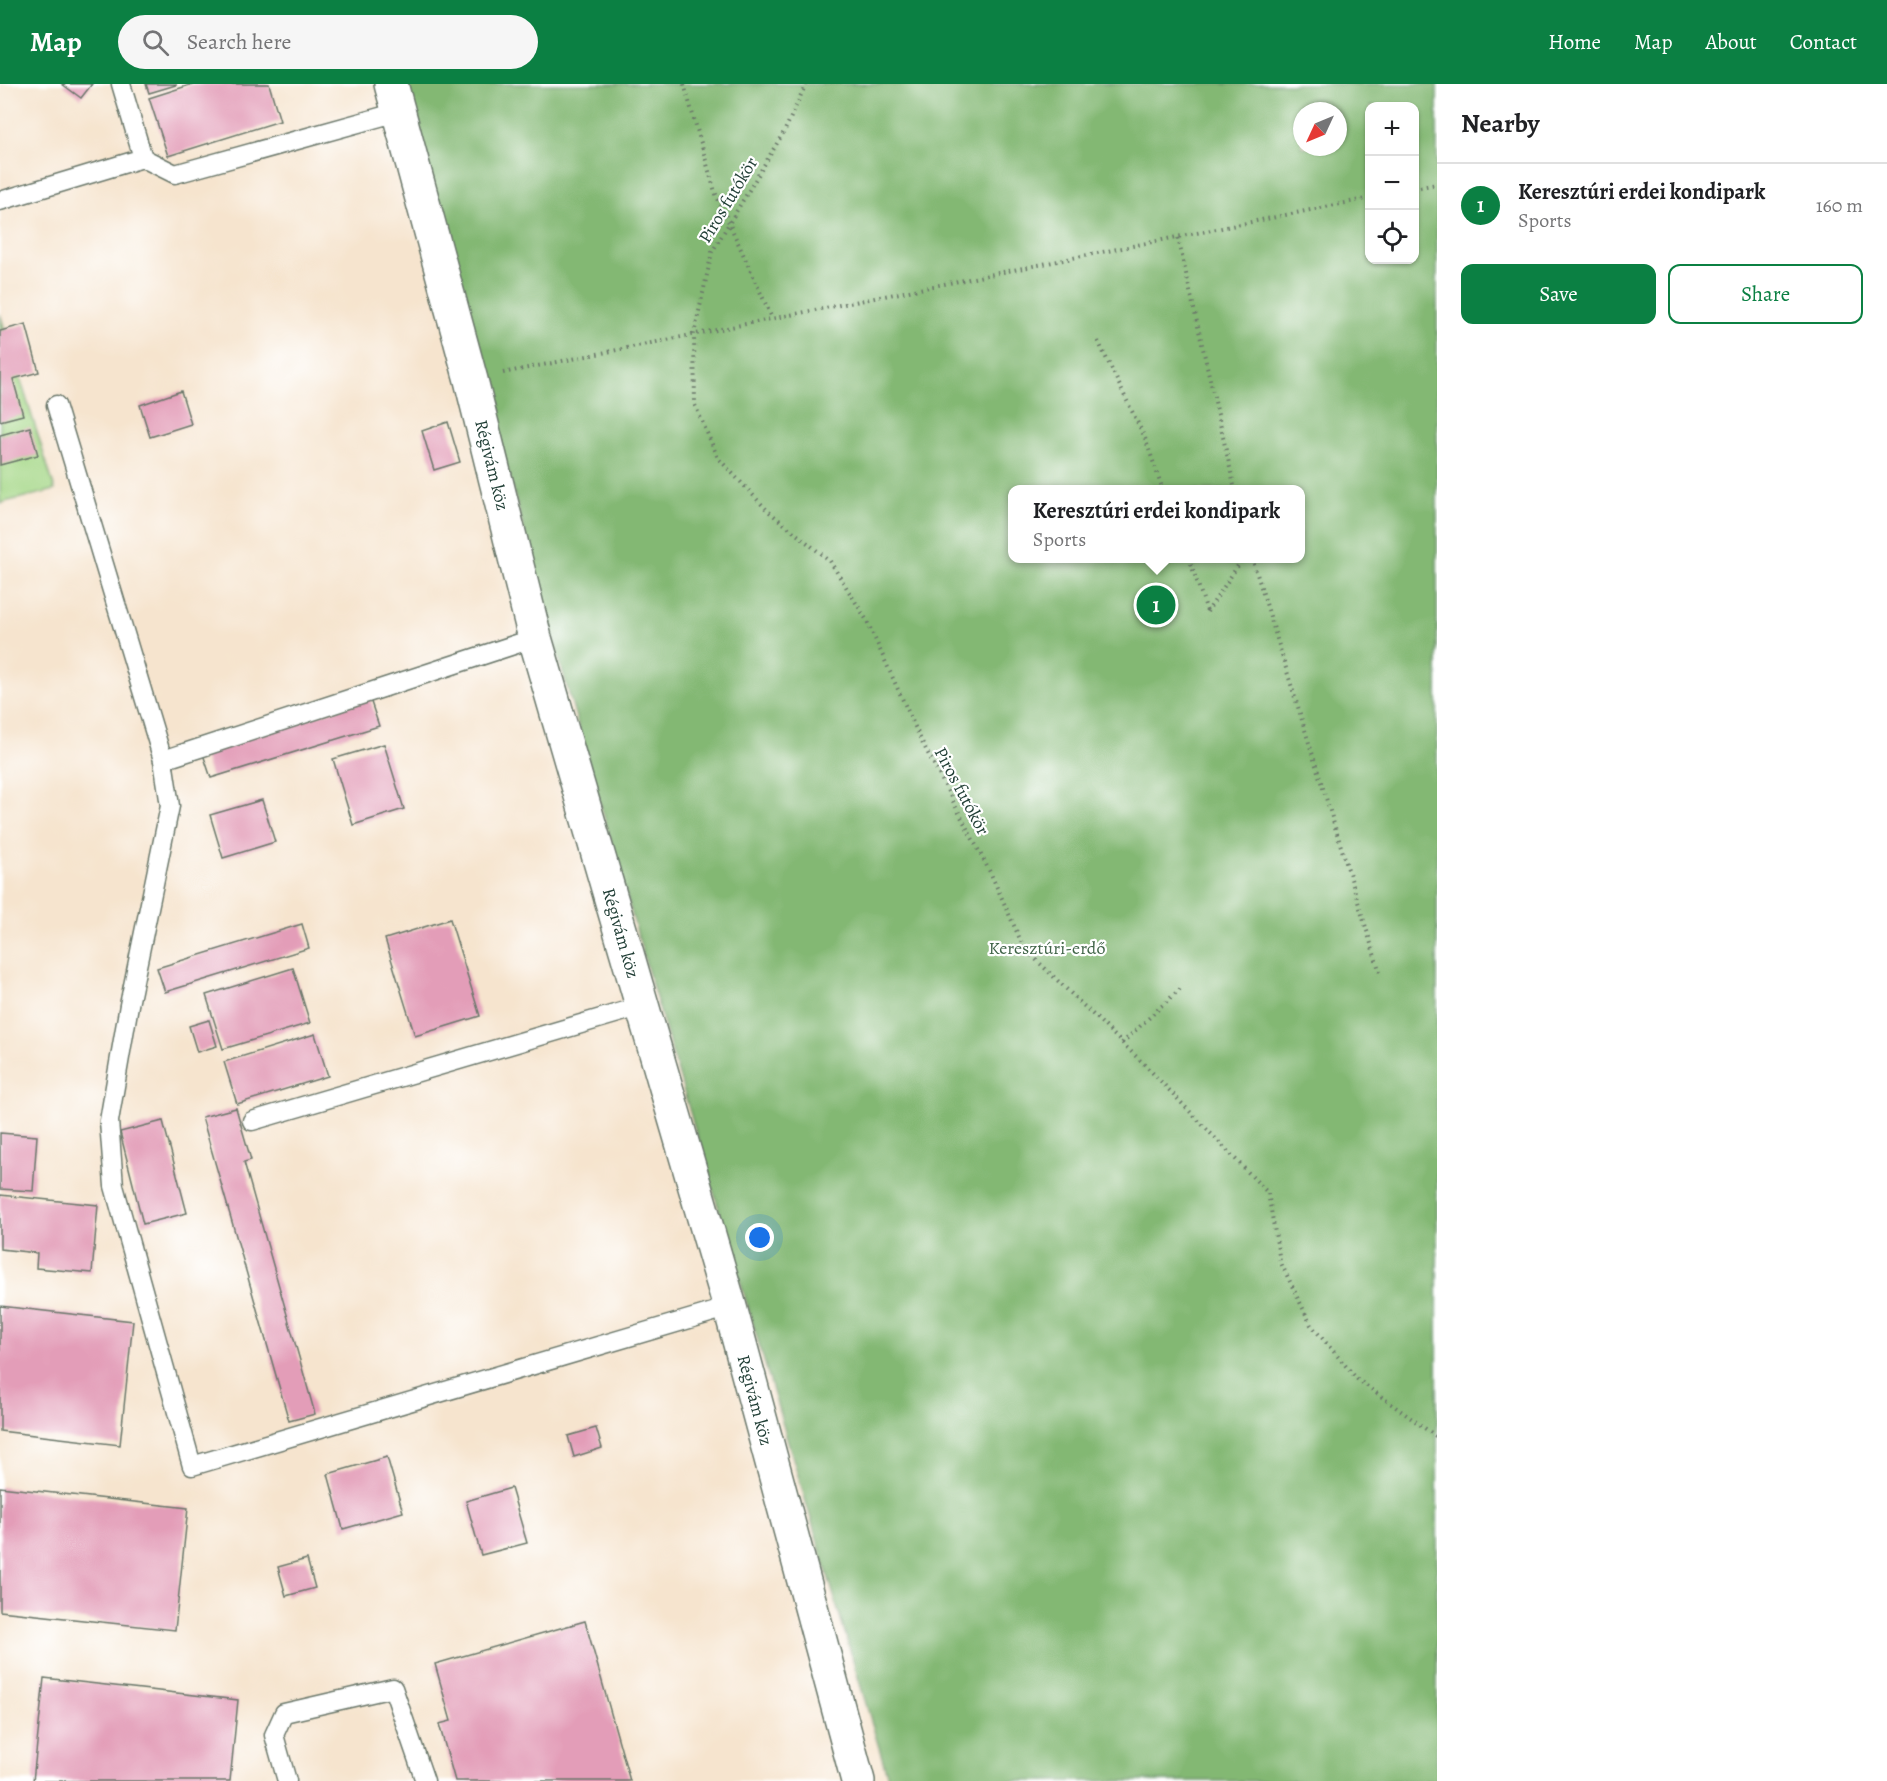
<!DOCTYPE html>
<html lang="en">
<head>
<meta charset="utf-8">
<style>
  :root { --surface:#fff; --page:#f6f6f6; --text:#202124; --muted:#757577; --line:#e0e0e0; --accent:#0b8043 }
  body { margin:0; font-family:Alegreya,serif; background:var(--page); color:var(--text) }
  .controls { position:absolute; right:18px; top:18px; display:grid; overflow:hidden; border-radius:12px; box-shadow:0 2px 4px #0004 }
  .controls button { width:54px; height:54px; display:grid; place-items:center; padding:0; border:0; border-bottom:2px solid var(--line); background:var(--surface); color:var(--text); font:30px sans-serif }
  .compass { position:absolute; left:1293px; top:18px; width:54px; height:54px; border-radius:50%; background:var(--surface); box-shadow:0 2px 4px #0004; rotate:226deg }
  .you { position:absolute; left:760px; top:1154px; width:21px; height:21px; margin:-15px; border:4px solid #fff; border-radius:50%; background:#1a73e8; box-shadow:0 0 0 9px #1a73e833 }
  .badge { display:grid; place-items:center; width:39px; height:39px; border-radius:50%; background:var(--accent); color:#fff; font-size:20px; font-weight:700 }
  .pin { position:absolute; translate:-50% -50%; border:3px solid #fff; box-shadow:0 2px 6px #0006 }
  .popup { position:absolute; left:1008px; top:401px; width:297px; height:78px; box-sizing:border-box; display:grid; place-content:center; border-radius:12px; background:var(--surface); filter:drop-shadow(0 2px 4px #0005); font-size:20px; white-space:nowrap; color:var(--muted) }
  .popup b { font-size:22px; color:var(--text) }
  .popup::after { content:''; position:absolute; left:50%; top:100%; margin-left:-12px; border:12px solid transparent; border-top-color:var(--surface) }
  .list { margin:0; padding:0; list-style:none }
  h2 { display:flex; justify-content:space-between; align-items:center; height:78px; margin:0; padding:0 24px; font-size:26px }
  h2 small { font-size:20px; font-weight:400; color:var(--muted) }
  .list li { display:grid; grid-template-columns:39px 1fr auto; gap:18px; align-items:center; box-sizing:border-box; height:84px; padding:0 24px; border-top:2px solid var(--line) }
  .list b { display:block; font-size:22px; white-space:nowrap }
  .list p { margin:0; font-size:20px; white-space:nowrap; color:var(--muted) }
  .list em { font-size:20px; font-style:normal; color:var(--muted) }
  .actions { display:flex; gap:12px; padding:18px 24px }
  .actions a { flex:1; padding:14px 0; border:2px solid var(--accent); border-radius:12px; text-align:center; font-size:21px; color:var(--accent) }
  .actions .main { background:var(--accent); color:#fff }
  .icon { flex:none; width:33px; height:33px; fill:none; stroke:currentColor; stroke-width:2; stroke-linecap:round; stroke-linejoin:round }
  .map { position:relative; flex:none; width:1437px; height:1697px; overflow:hidden }
  header { display:flex; align-items:center; gap:36px; box-sizing:border-box; height:84px; padding:0 30px; background:var(--accent); color:#fff }
  header strong { font-size:28px }
  nav { display:flex; gap:33px; margin-inline-start:auto; font-size:21px }
  .search { width:420px; height:54px; background:var(--page); display:flex; align-items:center; gap:15px; box-sizing:border-box; padding:0 21px; border-radius:33px; color:var(--muted); font-size:22px }
  main { display:flex }
  aside { flex:1; background:var(--surface) }
  .map>svg:first-child { display:block }
  .green { fill:#a4d786; stroke:#628a5d; stroke-width:1.5 }
  .forest { fill:#83b873; stroke:#517a54; stroke-width:1.5; fill-rule:evenodd }
  .building { fill:#e39db8 }
  .lines { fill:none; stroke-linecap:round; stroke-linejoin:round }
  .lane-casing { stroke:#6a776a; stroke-width:21 }
  .street-casing { stroke:#6a776a; stroke-width:36 }
  .path { stroke:#6a776a; stroke-width:4; stroke-dasharray:1.5 4.5; stroke-linecap:butt }
  .lane { stroke:#fff; stroke-width:18 }
  .street { stroke:#fff; stroke-width:33 }
  .labels { text-anchor:middle; stroke-width:4.5; stroke-linejoin:round; paint-order:stroke }
  .street-label { font-size:18px; fill:#1f3d34; stroke:#fff }
  .park-label { font-size:18px; fill:#406448; stroke:#fff }
</style>
</head>
<body>
<header>
<strong>Map</strong>
<div class="search"><svg class="icon" aria-label="search" viewBox="0 0 24 24"><circle cx="10" cy="10" r="6"/><path d="M15 15l6 6"/></svg>Search here</div>
<nav><a>Home</a><a>Map</a><a>About</a><a>Contact</a></nav>
</header>
<main>
<div class="map">
<svg width="1437" height="1697" viewBox="0 0 1437 1697">
  <rect width="100%" height="100%" fill="#fff"/>
  <filter id="ink" filterUnits="userSpaceOnUse"><feTurbulence type="fractalNoise" baseFrequency=".0167" numOctaves="2"/><feDisplacementMap in="SourceGraphic" scale="12" xChannelSelector="R" yChannelSelector="G"/><feConvolveMatrix kernelMatrix="1 2 1 2 8 2 1 2 1" color-interpolation-filters="sRGB"/></filter>
  <filter id="wash" filterUnits="userSpaceOnUse"><feTurbulence type="fractalNoise" baseFrequency=".008" numOctaves="4" result="noise"/><feDisplacementMap in="SourceGraphic" scale="24" xChannelSelector="R" yChannelSelector="G"/><feGaussianBlur stdDeviation="1.35" result="paint"/><feColorMatrix in="noise" values="0 0 0 0 0 0 0 0 0 0 0 0 0 0 0 0 0 1.4 0 .05"/><feComposite in="paint" operator="in"/></filter>
  <g filter="url(#wash)">
    <rect width="100%" height="100%" fill="#f6e4ce"/>
    <!-- green -->
    <path class="green" d="M0,230L55,406L0,419Z"/>
    <!-- forest -->
    <path class="forest" d="M404,0H1437V1697H889L650,894L550,543ZM1370,22H1414V176H1370ZM1302,27H1338V63H1302ZM1012,406H1300V474H1012Z"/>
    <g id="blocks">
      <!-- building -->
      <g class="building">
        <path d="M62,0H92L81,14Z"/>
        <path d="M146,0H176V1L149,9Z"/>
        <path d="M193,0H269L280,37L168,72L149,14Z"/>
        <path d="M26,240L39,288L13,295L23,331L0,337V247Z"/>
        <path d="M181,307L191,340L150,353L140,321Z"/>
        <path d="M448,338L460,378L434,386L422,347Z"/>
        <path d="M30,343L38,371L0,381V351Z"/>
        <path d="M370,615L379,642L211,694L202,667Z"/>
        <path d="M384,660L404,725L353,741L333,675Z"/>
        <path d="M262,716L275,758L223,774L210,731Z"/>
        <path d="M450,835L480,932L415,952L385,855Z"/>
        <path d="M302,840L309,864L165,908L157,884Z"/>
        <path d="M293,884L310,939L223,965L206,911Z"/>
        <path d="M209,936L217,962L197,968L189,942Z"/>
        <path d="M315,950L328,992L237,1020L224,978Z"/>
        <path d="M236,1024L251,1076L244,1078L315,1330L289,1337L202,1033Z"/>
        <path d="M163,1037L187,1129L143,1140L120,1048Z"/>
        <path d="M0,1049L37,1052L33,1107L0,1105Z"/>
        <path d="M0,1111L98,1121L92,1189L36,1184L37,1169L0,1165Z"/>
        <path d="M0,1222L133,1237L120,1361L0,1347Z"/>
        <path d="M596,1344L602,1364L574,1373L568,1352Z"/>
        <path d="M387,1373L403,1428L343,1445L328,1390Z"/>
        <path d="M0,1403L188,1424L175,1546L0,1527Z"/>
        <path d="M511,1404L527,1459L481,1471L466,1417Z"/>
        <path d="M307,1475L315,1504L286,1512L278,1483Z"/>
        <path d="M585,1537L630,1697H455L439,1640L451,1637L435,1580Z"/>
        <path d="M44,1594L238,1616L230,1697H33Z"/>
      </g>
    </g>
  </g>
  <g filter="url(#ink)">
    <use href="#blocks" fill-opacity="0" stroke="#6a776a" stroke-width="1.5"/>
    <g class="lines">
      <!-- lane casing -->
      <g class="lane-casing">
        <g id="lane">
          <path d="M143,74L175,90L398,28"/>
          <path d="M0,117L143,74L121,0"/>
          <path d="M56,321L163,676L170,722L129,921L109,1037L114,1102L192,1382L730,1223"/>
          <path d="M163,676L535,554"/>
          <path d="M252,1037L642,922"/>
          <path d="M287,1697L274,1651L284,1629L393,1604L425,1697"/>
        </g>
      </g>
      <!-- street casing -->
      <g class="street-casing">
        <path id="street" d="M391,0L471,296L535,554L730,1223L858,1697"/>
      </g>
      <!-- path -->
      <g class="path">
        <path d="M684,0L715,108L772,234"/>
        <path d="M806,0L785,46L712,168L694,250L695,321L718,374L768,427L830,477L866,535L921,656L991,790L1024,864L1146,982L1268,1109L1280,1177L1311,1241L1357,1295L1437,1353"/>
        <path d="M1414,104L1437,100"/>
        <path d="M1178,154L1235,406"/>
        <path d="M1098,257L1145,354L1163,406"/>
        <path d="M503,289L1370,114"/>
        <path d="M1189,474L1207,527"/>
        <path d="M1252,474L1380,889"/>
        <path d="M1207,528L1243,474"/>
        <path d="M1122,959L1180,905"/>
      </g>
      <!-- lane -->
      <use href="#lane" class="lane"/>
      <!-- street -->
      <use href="#street" class="street"/>
    </g>
  </g>
  <g class="labels">
    <!-- street labels -->
    <g class="street-label">
      <text transform="translate(728 116) rotate(-59)" y="6">Piros futókör</text>
      <text transform="translate(492 381) rotate(76)" y="6">Régivám köz</text>
      <text transform="translate(962 707) rotate(62)" y="6">Piros futókör</text>
      <text transform="translate(621 849) rotate(74)" y="6">Régivám köz</text>
      <text transform="translate(755 1316) rotate(75)" y="6">Régivám köz</text>
    </g>
    <!-- park labels -->
    <g class="park-label">
      <text x="1047" y="870">Keresztúri-erdő</text>
    </g>
  </g>
</svg>
<div class="controls">
<button>+</button>
<button>−</button>
<button><svg class="icon" aria-label="locate" viewBox="0 0 24 24"><circle cx="12" cy="12" r="6"/><path d="M12 2v4M12 18v4M2 12h4M18 12h4"/></svg></button>
</div>
<svg class="compass" viewBox="-18 -18 36 36"><path d="M0-13l5 13h-10z" fill="#e53935"/><path d="M0 13l5-13h-10z" fill="#757577"/></svg>
<div class="you"></div>
<div class="pin badge" style="left:1156px;top:521px">1</div>
<div class="popup"><b>Keresztúri erdei kondipark</b>Sports</div>
</div>
<aside>
<h2>Nearby<small></small></h2>
<ul class="list">
<li><span class="badge">1</span><div><b>Keresztúri erdei kondipark</b><p>Sports</p></div><em>160 m</em></li>
</ul>
<div class="actions"><a class="main">Save</a><a>Share</a></div>
</aside>
</main>
</body>
</html>
